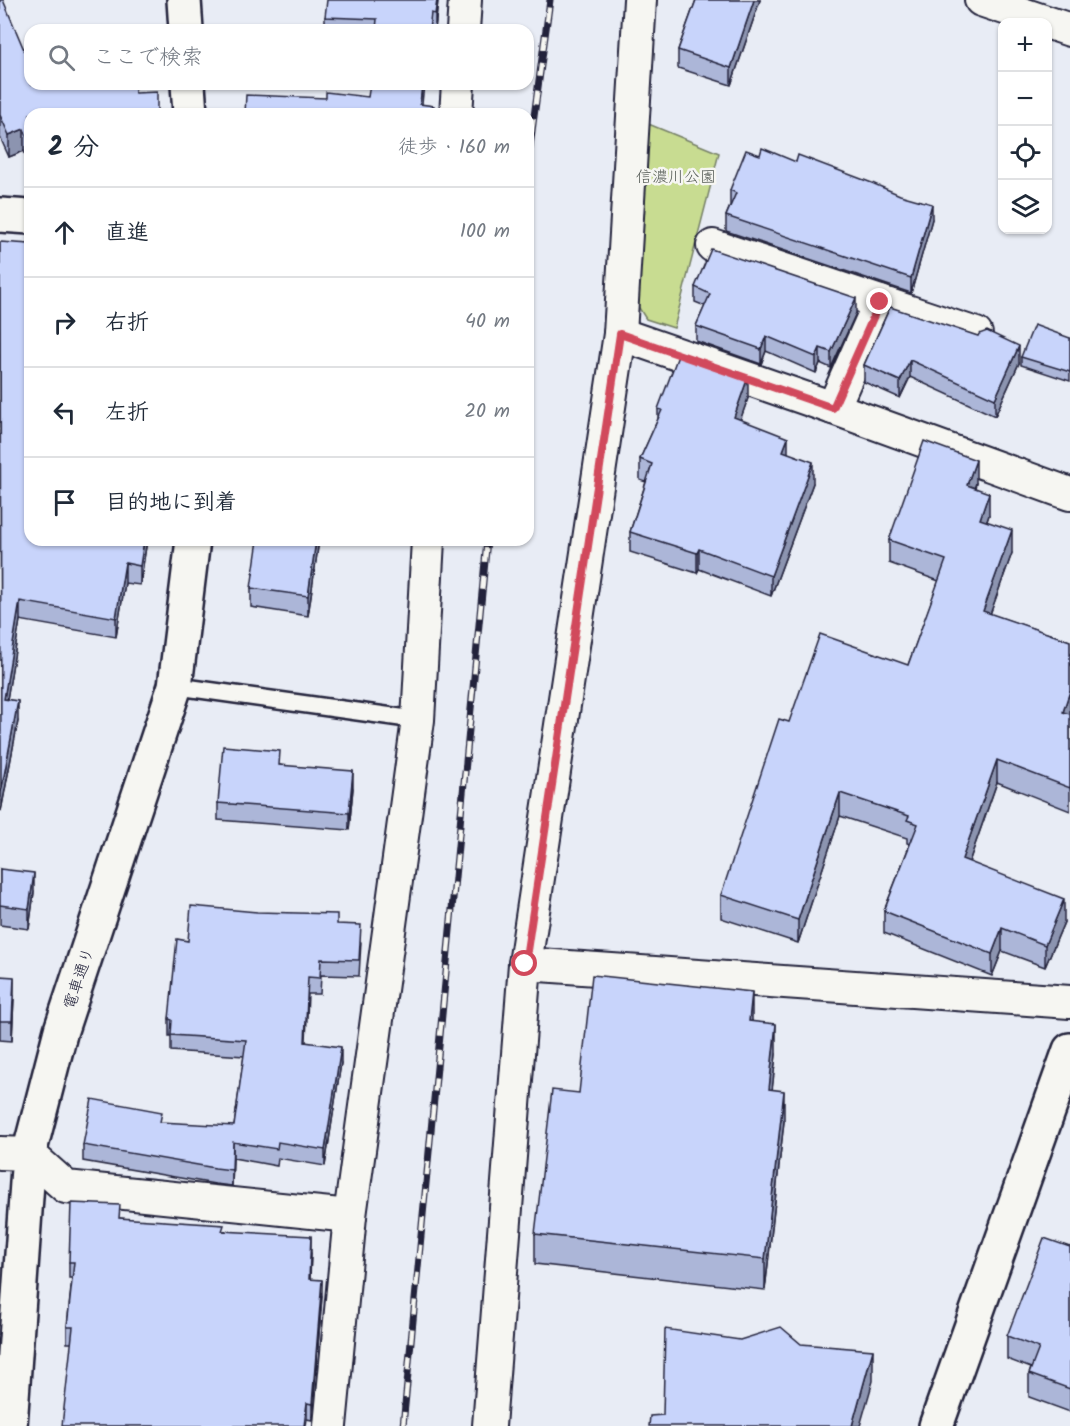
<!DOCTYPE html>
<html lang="ja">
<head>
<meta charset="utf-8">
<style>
  :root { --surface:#fff; --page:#f2f2f3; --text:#1f2937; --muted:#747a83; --line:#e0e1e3 }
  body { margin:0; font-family:Kalam,"Klee One",sans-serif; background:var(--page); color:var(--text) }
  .controls { position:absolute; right:18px; top:18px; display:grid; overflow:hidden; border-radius:12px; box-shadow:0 2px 4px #0004 }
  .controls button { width:54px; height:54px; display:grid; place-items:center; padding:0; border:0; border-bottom:2px solid var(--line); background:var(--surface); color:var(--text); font:30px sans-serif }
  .stop { position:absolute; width:18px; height:18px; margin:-14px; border:4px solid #d1495b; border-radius:50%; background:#fff }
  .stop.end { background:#d1495b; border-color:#fff; box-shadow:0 2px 6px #0008 }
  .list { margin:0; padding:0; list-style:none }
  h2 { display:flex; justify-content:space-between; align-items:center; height:78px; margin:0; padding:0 24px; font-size:26px }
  h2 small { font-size:20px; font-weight:400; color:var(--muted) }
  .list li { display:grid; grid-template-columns:39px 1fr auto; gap:18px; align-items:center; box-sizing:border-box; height:90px; padding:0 24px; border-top:2px solid var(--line) }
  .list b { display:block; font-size:22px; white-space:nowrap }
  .list em { font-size:20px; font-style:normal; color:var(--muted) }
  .icon { flex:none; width:33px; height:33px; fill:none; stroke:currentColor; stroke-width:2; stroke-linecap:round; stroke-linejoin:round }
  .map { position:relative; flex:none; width:1070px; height:1426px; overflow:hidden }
  .search { position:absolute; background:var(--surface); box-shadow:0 2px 4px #0004; left:24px; top:24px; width:510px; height:66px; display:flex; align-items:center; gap:15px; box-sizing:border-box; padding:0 21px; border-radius:18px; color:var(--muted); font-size:22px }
  .panel { position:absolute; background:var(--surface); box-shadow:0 2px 4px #0004; left:24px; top:108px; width:510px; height:438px; border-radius:18px }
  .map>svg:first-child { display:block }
  .green { fill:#c8dc91; stroke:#757f66; stroke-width:1.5 }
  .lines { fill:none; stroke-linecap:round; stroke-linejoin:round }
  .service-casing { stroke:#22223b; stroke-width:21 }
  .minor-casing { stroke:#22223b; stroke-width:36 }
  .tertiary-casing { stroke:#22223b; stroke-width:38 }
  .service { stroke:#f6f6f2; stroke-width:16 }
  .minor { stroke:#f6f6f2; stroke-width:32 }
  .tertiary { stroke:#f6f6f2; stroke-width:33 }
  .rail-casing { stroke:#22223b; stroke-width:7 }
  .rail { stroke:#f6f6f2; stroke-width:4.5; stroke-dasharray:14; stroke-linecap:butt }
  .wall { fill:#acb6d8; stroke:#22223b; stroke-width:1.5 }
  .shaded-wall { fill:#8c94b0; stroke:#22223b; stroke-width:1.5 }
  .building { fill:#c8d4fb; stroke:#22223b; stroke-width:1.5 }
  .route { stroke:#d1495b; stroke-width:8 }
  .labels { text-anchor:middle; stroke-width:5; stroke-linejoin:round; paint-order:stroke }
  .park-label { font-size:16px; fill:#545a55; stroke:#f6f6f2 }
  .street-label { font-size:16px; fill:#22223b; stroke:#f6f6f2 }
</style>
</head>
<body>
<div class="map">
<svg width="1070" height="1426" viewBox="0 0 1070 1426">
  <rect width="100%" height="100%" fill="#e8ecf5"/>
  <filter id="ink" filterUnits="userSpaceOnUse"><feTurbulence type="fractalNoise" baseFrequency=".0167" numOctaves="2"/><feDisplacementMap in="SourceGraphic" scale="12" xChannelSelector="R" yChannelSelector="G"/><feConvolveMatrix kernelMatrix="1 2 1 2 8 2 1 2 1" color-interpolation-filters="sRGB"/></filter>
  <g filter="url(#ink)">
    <!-- green -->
    <path class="green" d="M646,123L719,153L674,328L646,319L629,292Z"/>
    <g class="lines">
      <!-- service casing -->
      <g class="service-casing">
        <path id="service" d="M175,686L418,720"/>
      </g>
      <!-- minor casing -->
      <g class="minor-casing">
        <g id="minor">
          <path d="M981,0L1070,30"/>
          <path d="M463,30L465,0"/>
          <path d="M456,114L458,84"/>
          <path d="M713,246L880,302L833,408"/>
          <path d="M880,302L976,334"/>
          <path d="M620,334L833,408L1070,494"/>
          <path d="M525,964L1070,1002"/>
          <path d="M0,1153L29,1154L66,1187L350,1216"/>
          <path d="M330,1426L350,1216L418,720L428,540"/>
          <path d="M489,1426L525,964L620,334L640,0"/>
        </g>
      </g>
      <!-- tertiary casing -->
      <g class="tertiary-casing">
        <g id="tertiary">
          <path d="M184,0L186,30"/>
          <path d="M188,84L190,114"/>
          <path d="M0,215L30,217"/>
          <path d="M10,1426L29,1154L61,1030L175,686L193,540"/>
          <path d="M936,1426L1070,1050"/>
        </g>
      </g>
      <!-- service -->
      <use href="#service" class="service"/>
      <!-- minor -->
      <use href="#minor" class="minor"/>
      <!-- tertiary -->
      <use href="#tertiary" class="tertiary"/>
      <!-- rail casing -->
      <g class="rail-casing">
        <g id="rail">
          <path d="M528,160L550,0"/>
          <path d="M403,1426L487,540"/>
        </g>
      </g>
      <!-- rail -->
      <use href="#rail" class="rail"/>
    </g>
    <!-- wall -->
    <g class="wall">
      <path d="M0,0L30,114V166L24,151L9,157L0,137Z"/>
      <path d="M438,0L435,30H325V17Z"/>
      <path d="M696,0H760L731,85L678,68V50Z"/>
      <path d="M760,155L796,162L932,219L911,293L726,231V216L730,206V190Z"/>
      <path d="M0,242L30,540H147L140,585L125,583L116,637L20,620L7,699L18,721L1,811Z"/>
      <path d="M695,287L856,313L831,368L820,363L816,373L766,351L761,364L696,341V326L705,306L695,302Z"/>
      <path d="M890,307L1019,363L995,416L910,377L900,398L864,382V365Z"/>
      <path d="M1070,338V381L1021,365V357Z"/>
      <path d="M748,398L740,420L788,453L813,483L771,596L699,569L697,573L630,552V532L646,482L640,480V459L658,419V409Z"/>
      <path d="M976,483L975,488L989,515L987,521L1012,553L990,614L1070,641V811L997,782L969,862L1064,922L1045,967L1002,951L992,976L884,933V911L910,844L907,843V838L840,816L798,943L721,918V895L789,722L908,665L939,581L889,563V540Z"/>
      <path d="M319,540L308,616L251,607V588Z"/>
      <path d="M280,765L353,788L349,830L218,820V803Z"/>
      <path d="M0,869L34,892L29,929L0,925Z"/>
      <path d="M337,924L361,942L359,976L321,975L320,994H308L306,1042L341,1063L325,1166L278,1158L277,1166L233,1158L232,1186L215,1184L83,1161V1145L234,1126L244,1056L171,1051V1036H169V1019L188,941Z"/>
      <path d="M0,976L14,996L12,1041L0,1040Z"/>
      <path d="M752,1021L776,1054L772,1089L784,1121L765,1290L535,1264V1234L579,1093Z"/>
      <path d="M120,1218L224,1231L311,1253L310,1279L322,1296L312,1420L307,1419L71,1343H67V1327L72,1278H69V1262Z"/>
      <path d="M1070,1247V1412L1029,1397V1374L1031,1368L1007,1359V1336Z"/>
    </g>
    <!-- shaded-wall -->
    <g class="shaded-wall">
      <path d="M437,0H438L435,30V14Z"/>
      <path d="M754,0H760L731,85V68Z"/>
      <path d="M422,84H424L421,114L420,104Z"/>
      <path d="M24,129V151L9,157V135Z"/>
      <path d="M932,204V219L911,293V278Z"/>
      <path d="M856,298V313L831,368V352Z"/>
      <path d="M766,336V351L761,364V349Z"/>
      <path d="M1019,346V363L995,416V399Z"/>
      <path d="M820,348V363L816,373V357Z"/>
      <path d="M910,360V377L900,398V381Z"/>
      <path d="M748,377V398L734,438V417Z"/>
      <path d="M788,438V458L783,451Z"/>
      <path d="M976,460V483L967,508V485Z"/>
      <path d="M813,462V483L771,596V576Z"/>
      <path d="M989,493V515L980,542V519Z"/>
      <path d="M1012,530V553L983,634V611Z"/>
      <path d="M144,540H147L140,585V566Z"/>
      <path d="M316,540H319L308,616V596Z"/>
      <path d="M699,549V569L697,573V553Z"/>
      <path d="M125,563V583L116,637V618Z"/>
      <path d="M20,601V620L4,718V699Z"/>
      <path d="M1070,691V714L1063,735V712Z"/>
      <path d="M18,701V721L1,811V792Z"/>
      <path d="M997,760V782L962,882V859Z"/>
      <path d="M353,771V788L349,830V813Z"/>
      <path d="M840,793V816L798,943V920Z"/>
      <path d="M34,873V892L29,929V909Z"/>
      <path d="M1064,899V922L1045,967V945Z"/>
      <path d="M1002,928V951L992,976V954Z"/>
      <path d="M14,977V996L12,1041V1021Z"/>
      <path d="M752,992V1023L749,1021Z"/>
      <path d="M776,1024V1054L769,1119V1089Z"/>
      <path d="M341,1047V1063L325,1166V1150Z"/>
      <path d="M784,1091V1121L765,1290V1259Z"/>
      <path d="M233,1142V1158L232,1186V1170Z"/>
      <path d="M311,1236V1253L309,1295V1279Z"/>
      <path d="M322,1280V1296L312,1420V1404Z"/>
      <path d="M873,1350V1381L860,1426H852Z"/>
      <path d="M307,1403V1419L306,1426H304Z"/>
    </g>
    <!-- building -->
    <g class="building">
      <path d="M0,0H3L30,64V84H38L40,87L47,84H135V93L157,92V114H30V144L24,129L9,135L0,115Z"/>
      <path d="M327,0H437L435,14L431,13L429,30H376L377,19L325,17Z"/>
      <path d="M696,0H754L731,68L678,50Z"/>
      <path d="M370,84H422L420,104L434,106L433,114H245L246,95L326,98V92L368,97Z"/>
      <path d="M762,148L796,162L798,155L872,183L900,195L932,204L911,278L726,216L736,193L730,190L746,150L760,155Z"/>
      <path d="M0,242L30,244V540H144L140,566L125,563L116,618L20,601L4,699L18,701L1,792Z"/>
      <path d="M711,249L856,298L831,352L820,348L816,357L766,336L761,349L696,326L710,294L695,287Z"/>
      <path d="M890,307L978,336L979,334L987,331L1019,346L995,399L910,360L900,381L864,365Z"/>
      <path d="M1034,325L1070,338V372L1021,357Z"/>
      <path d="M679,353L748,377L734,417L788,438L783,451L813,462L771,576L699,549L697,553L630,532L652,464L640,459L662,410L658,409Z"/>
      <path d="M924,441L976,460L967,485L989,493L980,519L1012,530L983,611L1070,641V691L1063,712L1070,714V788L997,760L962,859L1064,899L1045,945L1002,928L992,954L884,911L918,824L907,820L909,816L840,793L798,920L721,895L779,719L789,722L820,634L908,665L946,560L889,540Z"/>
      <path d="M258,540H316L308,596L251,588Z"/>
      <path d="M223,746L280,751L279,765L353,771L349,813L218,803Z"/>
      <path d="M0,869L34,873L29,909L0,905Z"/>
      <path d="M191,906L257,912L337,914V924L361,925L359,960L321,959L320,978L308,977L305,1042L341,1047L325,1150L278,1142L277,1149L233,1142L232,1170L215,1168L83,1145L92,1099L162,1112L160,1122L234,1126L246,1040L171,1035L172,1020L169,1019L177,939L188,941Z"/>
      <path d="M592,975L752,992L749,1021L776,1024L769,1089L784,1091L765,1259L535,1234L552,1090L579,1093Z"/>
      <path d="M0,976L14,977L12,1021H0Z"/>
      <path d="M71,1203L120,1205L119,1218L224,1225L222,1231L311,1236L309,1279L322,1280L312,1404L307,1403L304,1426H62L73,1327H67L74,1262H69Z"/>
      <path d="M1044,1238L1070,1247V1389L1029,1374L1039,1348L1007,1336Z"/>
      <path d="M781,1327L801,1344L873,1350L852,1426H649L650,1416L663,1415L665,1329L740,1340Z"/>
    </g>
  </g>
  <g class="lines" filter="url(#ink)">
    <!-- route -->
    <path class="route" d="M525,964L620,334L833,408L880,302"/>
  </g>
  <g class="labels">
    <!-- park labels -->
    <g class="park-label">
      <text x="676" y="182">信濃川公園</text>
    </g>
    <!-- street labels -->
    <g class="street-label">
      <text transform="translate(78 978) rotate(-72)" y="6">電車通り</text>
    </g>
  </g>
</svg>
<div class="controls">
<button>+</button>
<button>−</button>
<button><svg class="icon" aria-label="locate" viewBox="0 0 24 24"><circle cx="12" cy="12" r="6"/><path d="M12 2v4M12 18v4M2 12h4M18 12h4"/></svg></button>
<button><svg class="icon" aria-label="layers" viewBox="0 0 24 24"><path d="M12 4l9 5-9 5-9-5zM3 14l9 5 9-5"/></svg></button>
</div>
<div class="stop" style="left:525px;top:964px"></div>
<div class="stop end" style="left:880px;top:302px"></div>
<div class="search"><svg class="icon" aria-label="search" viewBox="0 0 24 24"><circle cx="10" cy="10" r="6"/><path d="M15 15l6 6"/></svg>ここで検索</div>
<section class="panel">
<h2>2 分<small>徒歩 · 160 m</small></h2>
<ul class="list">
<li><svg class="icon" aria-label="ahead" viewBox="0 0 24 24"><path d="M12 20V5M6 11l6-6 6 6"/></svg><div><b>直進</b></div><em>100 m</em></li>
<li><svg class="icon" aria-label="right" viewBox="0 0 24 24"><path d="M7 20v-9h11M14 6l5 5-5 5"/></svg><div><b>右折</b></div><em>40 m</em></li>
<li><svg class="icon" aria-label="left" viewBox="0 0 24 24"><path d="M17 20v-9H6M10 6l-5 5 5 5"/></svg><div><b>左折</b></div><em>20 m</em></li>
<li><svg class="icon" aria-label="arrive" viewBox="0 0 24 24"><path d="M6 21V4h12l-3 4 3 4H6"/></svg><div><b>目的地に到着</b></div></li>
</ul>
</section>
</div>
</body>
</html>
